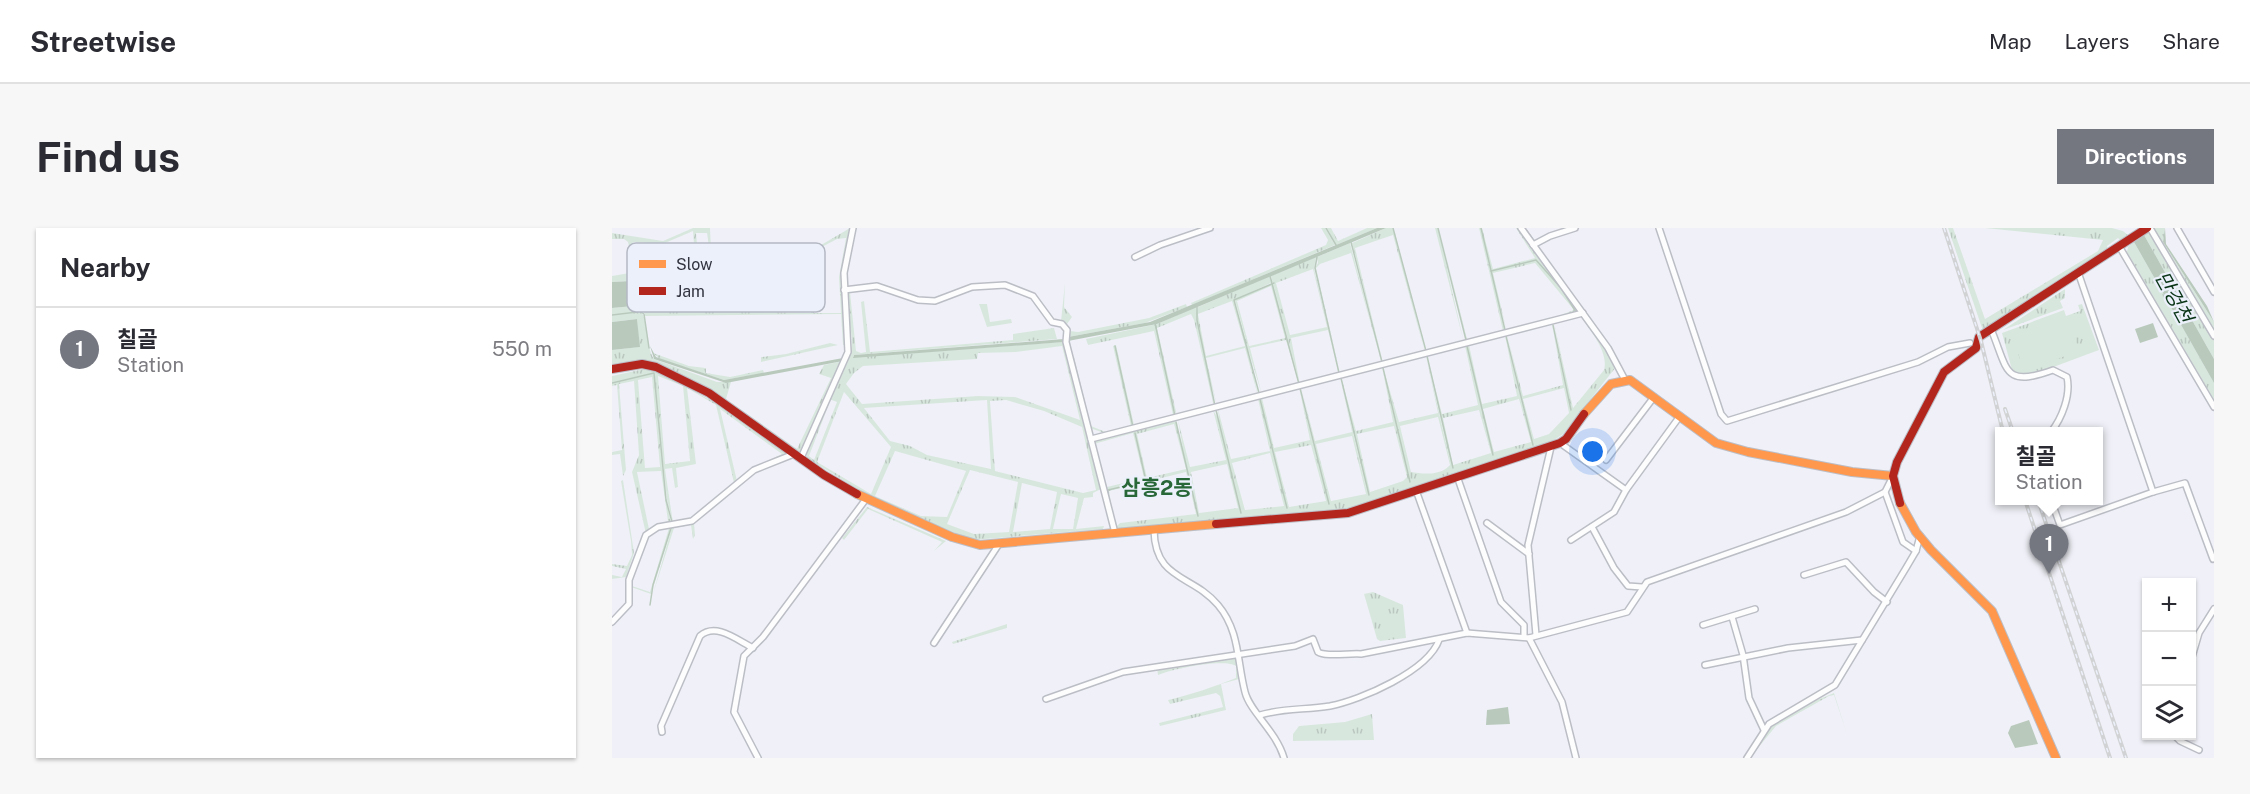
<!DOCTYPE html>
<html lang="en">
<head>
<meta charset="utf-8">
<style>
  :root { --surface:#fff; --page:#f7f7f7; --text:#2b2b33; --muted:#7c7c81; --line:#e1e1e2; --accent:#747680 }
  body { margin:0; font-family:"Public Sans","Noto Sans KR",sans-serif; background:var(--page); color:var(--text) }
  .controls { position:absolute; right:18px; bottom:18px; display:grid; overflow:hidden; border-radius:0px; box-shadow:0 2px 4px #0004 }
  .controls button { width:54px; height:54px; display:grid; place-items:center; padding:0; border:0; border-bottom:2px solid var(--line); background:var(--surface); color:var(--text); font:30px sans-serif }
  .you { position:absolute; left:981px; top:224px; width:21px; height:21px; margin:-15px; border:4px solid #fff; border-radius:50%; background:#1a73e8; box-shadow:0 0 0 9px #1a73e833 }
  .badge { display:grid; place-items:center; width:39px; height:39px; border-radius:50%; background:var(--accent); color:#fff; font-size:20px; font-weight:700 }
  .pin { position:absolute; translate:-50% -50px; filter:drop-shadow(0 2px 3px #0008) }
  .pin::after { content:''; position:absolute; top:32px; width:21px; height:18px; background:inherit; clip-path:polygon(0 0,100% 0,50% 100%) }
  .popup { position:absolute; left:1383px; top:199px; width:108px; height:78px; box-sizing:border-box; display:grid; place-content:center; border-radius:0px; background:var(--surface); filter:drop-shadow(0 2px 4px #0005); font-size:20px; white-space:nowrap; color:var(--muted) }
  .popup b { font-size:22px; color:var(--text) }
  .popup::after { content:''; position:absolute; left:50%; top:100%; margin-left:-12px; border:12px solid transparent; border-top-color:var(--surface) }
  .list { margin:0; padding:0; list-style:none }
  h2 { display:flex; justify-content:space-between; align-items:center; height:78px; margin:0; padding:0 24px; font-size:26px }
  h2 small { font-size:20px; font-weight:400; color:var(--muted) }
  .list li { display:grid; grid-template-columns:39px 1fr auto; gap:18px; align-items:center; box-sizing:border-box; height:84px; padding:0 24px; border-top:2px solid var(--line) }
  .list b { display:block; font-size:22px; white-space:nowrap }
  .list p { margin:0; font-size:20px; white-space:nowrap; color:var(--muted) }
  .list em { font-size:20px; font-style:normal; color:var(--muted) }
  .icon { flex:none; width:33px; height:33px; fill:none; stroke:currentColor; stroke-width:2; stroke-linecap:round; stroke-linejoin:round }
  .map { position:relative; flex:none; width:1602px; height:530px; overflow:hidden; border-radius:0px }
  header { display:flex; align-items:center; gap:36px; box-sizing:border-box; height:84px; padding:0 30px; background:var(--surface); border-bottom:2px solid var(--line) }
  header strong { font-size:28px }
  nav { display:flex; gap:33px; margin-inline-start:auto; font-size:21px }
  .intro { display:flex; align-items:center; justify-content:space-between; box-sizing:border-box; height:144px; padding:0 36px }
  h1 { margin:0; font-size:42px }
  .button { padding:15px 27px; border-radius:0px; background:var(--accent); color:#fff; font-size:21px; font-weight:700 }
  main { display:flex; gap:36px; padding:0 36px }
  aside { flex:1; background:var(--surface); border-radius:0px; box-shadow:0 2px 4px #0004 }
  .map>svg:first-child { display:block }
  .grass { fill:url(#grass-tufts); fill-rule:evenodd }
  .garden { fill:#d8e7de }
  .water { fill:#b9cabd }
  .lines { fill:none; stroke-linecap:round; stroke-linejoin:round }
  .stream { stroke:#b9cabd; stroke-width:1.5 }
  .street-casing { stroke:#bcbec6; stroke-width:8 }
  .slow-casing { stroke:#bcbec6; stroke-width:10 }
  .jam-casing { stroke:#bcbec6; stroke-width:10 }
  .street { stroke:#fdfdfe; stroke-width:5 }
  .slow { stroke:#ff974d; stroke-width:8 }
  .jam { stroke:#b3261e; stroke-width:8 }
  .rail-casing { stroke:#d1d2d3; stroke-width:4 }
  .rail { stroke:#ecf0fb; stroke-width:1.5; stroke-dasharray:4.5; stroke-linecap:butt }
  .labels { text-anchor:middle; stroke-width:4.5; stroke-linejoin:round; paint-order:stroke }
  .water-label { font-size:20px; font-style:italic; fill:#093416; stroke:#ecf0fb }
  .quarter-label { font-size:21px; font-weight:bold; fill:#286737; stroke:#ecf0fb }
  .key { fill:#ecf0fb; stroke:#b4b8c3; stroke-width:1.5 }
  .key-label { font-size:16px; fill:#31343f }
</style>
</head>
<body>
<header>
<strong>Streetwise</strong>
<nav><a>Map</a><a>Layers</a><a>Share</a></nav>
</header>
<div class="intro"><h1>Find us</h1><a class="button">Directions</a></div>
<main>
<aside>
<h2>Nearby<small></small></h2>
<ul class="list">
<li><span class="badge">1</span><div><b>칠골</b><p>Station</p></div><em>550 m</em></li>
</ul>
</aside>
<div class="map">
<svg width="1602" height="530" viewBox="0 0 1602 530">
  <defs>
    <pattern id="grass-tufts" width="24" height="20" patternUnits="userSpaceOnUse" patternTransform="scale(1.5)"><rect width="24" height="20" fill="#d8e7de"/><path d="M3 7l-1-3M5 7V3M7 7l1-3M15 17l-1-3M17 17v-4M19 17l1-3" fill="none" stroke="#bac7c0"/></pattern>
  </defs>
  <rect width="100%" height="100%" fill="#f0f1f8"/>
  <!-- grass -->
  <g class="grass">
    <path d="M81,0H98L99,22L125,29L170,21V25L142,31L148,84L199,85L198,52L203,41L201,53L202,85H229L227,49L234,10L225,11L204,22V20L238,0L230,49L234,117H231L229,86L33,88L32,81L28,82C37,92 33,117 42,131L105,154H119L114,171L185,221L219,150L207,146L212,137L231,133L188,224L108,171L24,134L0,138V122L27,119L25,91L0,94V80L22,78L19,53L0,54V48L23,44L16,14L12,11H0V5L51,13ZM81,3L87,84H60L53,15ZM84,5H95L98,26L122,33L138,31L142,84H91ZM23,14L49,16L57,84L35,83L20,15Z"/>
    <path d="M709,0H713L723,17L580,77L579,75L714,17L716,12Z"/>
    <path d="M715,0H719L726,13L755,0H765L724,17Z"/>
    <path d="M774,0H780L783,5L813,125L781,7L743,20L771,135L740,15Z"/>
    <path d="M823,0H826L852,115Z"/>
    <path d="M827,0L855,111H865L855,114Z"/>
    <path d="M867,0H870L881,41L923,30L904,0H907L967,85L923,97L962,82L923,35L881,45L895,104L886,70L893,104L867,111L891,103Z"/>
    <path d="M1336,0H1341L1373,91L1486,23L1491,12L1373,0H1500L1511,3L1517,8L1509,13L1506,10L1495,18L1496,23L1371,103Z"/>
    <path d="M1541,0H1553L1551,14L1602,94V107Z"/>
    <path d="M1538,3L1602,110V131L1532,7Z"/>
    <path d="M1522,14L1602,155V172L1515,24L1516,19Z"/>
    <path d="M738,15L770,136L739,25L708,36L704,40L728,146L703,40L706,35L705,29Z"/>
    <path d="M704,29L702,41L727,146L716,102L679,110L688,157L659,48ZM701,41L715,99L678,107L664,55Z"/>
    <path d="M658,48L661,54L622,72L636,120L623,72L661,55L687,157L674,112L638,120L650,167L636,121L646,168L633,120L594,130L605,178L596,144L602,179L582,92L579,86L545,100L565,188L561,180L563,189L522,199L513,166L521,200L495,206L478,200L460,130L462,129L479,198L496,205L519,198L501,118L504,117L522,197L561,187L542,103L476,117L474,111L545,96L584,79L585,85L586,79ZM659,58L673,110L637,118L625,73ZM620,73L633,118L594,128L586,86Z"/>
    <path d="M453,55L452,79L460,89L455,96L449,93Z"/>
    <path d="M1453,61V70L1448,73L1451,80L1391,102Z"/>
    <path d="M238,64L244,123L249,125L254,124L249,74L252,73L258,124L401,112V106L442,100L445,111L242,127L241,129L451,114L489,261L481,265V269L472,270L464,301L492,298L491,301L361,312L267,274L195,230L194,225L215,174L217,176L197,228L202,232L225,174L217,171C225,152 239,136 240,115C241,100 229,77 238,64ZM450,118L468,192L403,169L366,168L250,176L234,156L242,145L251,138L365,131L366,125L404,124ZM232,164L279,219L259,266L205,234ZM375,172L379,241L315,227L298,218L278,213L252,180ZM394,172L432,183L470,199L484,262L471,265L383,243L378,173ZM283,223L354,243L335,289L309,288L263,268ZM358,242L406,254L397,304L362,306L335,296ZM410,255L445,264L438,301L401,304ZM449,266L466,270L461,301H441Z"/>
    <path d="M367,76H375L378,94L399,91L400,95L375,99Z"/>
    <path d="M574,76L575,79L533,95L456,109L458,103L466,104L537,90Z"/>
    <path d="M1470,76L1487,122L1417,148H1410L1400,142L1390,105L1452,82L1454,88L1468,83L1466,77Z"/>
    <path d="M968,88L972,89L1004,139L951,206L936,216L738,281L510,301L504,299L508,295L584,286L574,244L497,263L502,295L481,218H484L495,259L532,250L521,205L482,216L484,213L563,192L571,221L566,192L578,239L614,232L601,182L607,192L606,181L619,231L658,223L646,171L650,170L662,220L698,212L687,159L717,276L689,159L703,213L740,204L728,149L756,268L729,149L744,203L781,194L770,139L798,255L771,139L787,194L826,185L814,128L840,241L815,128L830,186L866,177L853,118L857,117L870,176L905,168L893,107L921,217L895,107L911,168L951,157L940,96L959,183L942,95L961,180L992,142C997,124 978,102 968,88ZM952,160L957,185L937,206L922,211L911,171ZM907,171L919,214L882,224L871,181ZM867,182L879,225L841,237L831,190ZM826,189L838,237C828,248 812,246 799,244L788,198ZM562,196L574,241L535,250L525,206ZM782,198L795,249L791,253L758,264L745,206ZM740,208L754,266L719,273L704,216ZM699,217L714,273L677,279L663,224ZM658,225L672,278L633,282L620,235ZM615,236L626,280L587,285L579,244Z"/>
    <path d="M218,115L226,117L149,134V129L174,126Z"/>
    <path d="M41,125L77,138L94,140V145L118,149L151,142L152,145L112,152L48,131Z"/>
    <path d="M32,141H39C65,153 162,204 173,226L152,235L126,252L142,239L170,226L108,181L125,253L122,255L104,177L75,160L84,236L64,240L66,259L63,260L60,240L53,241L61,295L55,272L43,158L54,272L59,295L34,306L20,244L27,227L22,153L7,156L14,242L11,248L8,226L0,227V224L10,222L5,157L0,158V148ZM46,148L71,158L78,233L53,236ZM40,149L48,239L33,240L26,152ZM49,243L56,293L37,301L25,244Z"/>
    <path d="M11,252L22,325L14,349L0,351V347L10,349L14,341L0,338V336L15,338L20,327L19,313L9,253Z"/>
    <path d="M255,279L334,313L322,323L330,314L256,281L232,312L230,310Z"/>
    <path d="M82,295L83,307L81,311L79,297L62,300L41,366L60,299L39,366L19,359L20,343V358L38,364L57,300L39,304L55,298Z"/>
    <path d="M761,364L791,377L794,410L768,413L765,411L752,366Z"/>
    <path d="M395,396V400L341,416L340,414Z"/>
    <path d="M618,430L625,431L627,451L609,456L614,482L548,498L547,495L611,479L608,468L604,465L558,476L556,472C581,466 601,459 624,450V438C612,430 560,441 546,447L545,440Z"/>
    <path d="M1222,465L1235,506L1222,467L1217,468L1164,498L1141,526L1159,499L1195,476Z"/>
    <path d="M760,486L762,512L681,513V506L687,498L733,494Z"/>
  </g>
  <!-- garden -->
  <path class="garden" d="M1456,88L1467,124L1411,141L1400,105Z"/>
  <!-- water -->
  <g class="water">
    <path d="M765,0H774L545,96L456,113V109L538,94Z"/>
    <path d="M1553,0L1554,16L1595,78L1602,94L1551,14Z"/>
    <path d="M1532,7L1602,131V155L1522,14Z"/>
    <path d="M19,53L22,78L0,80V54Z"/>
    <path d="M25,91L28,119L0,122V94Z"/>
    <path d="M1541,95L1546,109L1528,115L1523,101Z"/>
    <path d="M452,111V114L241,130L242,127Z"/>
    <path d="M38,118L44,129L112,152L231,130V133L114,155L42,131Z"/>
    <path d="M896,479L898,496L874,497L875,482Z"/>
    <path d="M1417,492L1426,516L1403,520L1396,505L1399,498Z"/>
  </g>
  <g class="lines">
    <!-- stream -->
    <g class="stream">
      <path d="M714,0L724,17"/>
      <path d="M781,0L814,123"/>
      <path d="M826,0L854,112"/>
      <path d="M869,0L893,102"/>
      <path d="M913,0L920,10"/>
      <path d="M739,14L770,134"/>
      <path d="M705,29L703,40L727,145"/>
      <path d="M879,43L924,32L949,60L964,84"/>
      <path d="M658,48L687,156"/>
      <path d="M585,79V92L603,178"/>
      <path d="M29,84L32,86L37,120"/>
      <path d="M0,87L25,84"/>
      <path d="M543,95L563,188"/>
      <path d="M941,97L959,182"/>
      <path d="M894,108L921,217"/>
      <path d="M503,118L521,199"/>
      <path d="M855,118L881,227"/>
      <path d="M815,128L841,240"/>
      <path d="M771,140L798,254"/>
      <path d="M729,150L757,267"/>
      <path d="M0,155L42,145L54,272L60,294"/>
      <path d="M688,160L717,276"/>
      <path d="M647,165L622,72L662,55"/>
      <path d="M648,171L675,280"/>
      <path d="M604,182L629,285"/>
      <path d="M564,194L586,288"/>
      <path d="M496,262L534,253L523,205"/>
      <path d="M38,377L41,357L59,300"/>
    </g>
    <!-- street casing -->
    <g class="street-casing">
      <g id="street">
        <path d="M909,0L996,120L1012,150"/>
        <path d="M1047,0L1109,186L1115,193L1306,134L1336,119L1358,115"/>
        <path d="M1538,0L1602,108"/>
        <path d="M1565,0L1602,64"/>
        <path d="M921,17L938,8L963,0"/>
        <path d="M1507,18L1602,179"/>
        <path d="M523,29L548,17L598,0"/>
        <path d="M1466,44L1541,264"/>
        <path d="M232,62L265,58L306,72L323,73L360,59L393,57L421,68L440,94L450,96L455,102L454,114L503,305"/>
        <path d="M1379,101C1396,142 1391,160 1441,142L1455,149C1459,167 1450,190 1439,204"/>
        <path d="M479,211L971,85"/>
        <path d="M948,215L1014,262L1068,188"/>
        <path d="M189,230L236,124L232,45L241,0"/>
        <path d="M994,232L1042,169"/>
        <path d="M1280,250L1273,264L1291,314L1304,323"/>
        <path d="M846,251L889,374L912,397V409"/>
        <path d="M805,265L855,405"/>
        <path d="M1439,272L1448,297L1541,264L1573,255L1601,331"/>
        <path d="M875,295L917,326"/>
        <path d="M980,299L1002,340L1016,358L1030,359"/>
        <path d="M542,302C543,353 580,346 606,377C628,403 625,434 633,464C638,484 664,503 672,530"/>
        <path d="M959,312L1002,284L1014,262"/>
        <path d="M1192,347L1234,334L1262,364L1275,374"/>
        <path d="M1120,389L1131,427L1137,470L1152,502"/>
        <path d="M0,394L17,376V352L34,307L46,299L80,293L142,242L182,226"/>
        <path d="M1091,397L1143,381"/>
        <path d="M924,407L916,317L939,219"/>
        <path d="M917,410L950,474L964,530"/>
        <path d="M322,415L387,316"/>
        <path d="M1580,429L1587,405L1602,381"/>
        <path d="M1093,437L1176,420L1250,412"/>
        <path d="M434,471L511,444L683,418L701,411L706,424C713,429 738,425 749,426L855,405L917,410L1015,384L1035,354L1234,284L1273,264"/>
        <path d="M648,487C671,480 694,482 718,478C749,472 816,443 827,412"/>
        <path d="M50,504L49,498L88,408C104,394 125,412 141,420"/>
        <path d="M1563,508L1568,513L1587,522"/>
        <path d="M146,530L122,484L132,428L151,409L254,271"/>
        <path d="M1135,530L1157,496L1223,457L1294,340L1304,323L1308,308"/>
      </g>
    </g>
    <!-- slow casing -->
    <g class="slow-casing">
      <g id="slow">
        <path d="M972,186L999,156L1018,152L1104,215L1136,224L1240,244L1281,248"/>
        <path d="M245,266L340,309L368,317L604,296"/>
        <path d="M1288,275L1304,304L1319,322L1380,383L1444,530"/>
      </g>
    </g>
    <!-- jam casing -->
    <g class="jam-casing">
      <g id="jam">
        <path d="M0,141L30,136L44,139L97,165L212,247L245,266"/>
        <path d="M1288,275L1281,248L1285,234L1332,144L1364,120L1367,109L1535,0"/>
        <path d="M604,296L736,285L948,215L954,211L972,186"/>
      </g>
    </g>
    <!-- street -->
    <use href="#street" class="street"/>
    <!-- slow -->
    <use href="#slow" class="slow"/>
    <!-- jam -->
    <use href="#jam" class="jam"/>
    <!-- rail casing -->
    <g class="rail-casing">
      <g id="rail">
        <path d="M1332,0L1369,113L1391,204"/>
        <path d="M1393,181L1401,204"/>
        <path d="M1413,272L1498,530"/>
        <path d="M1426,272L1514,530"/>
      </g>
    </g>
    <!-- rail -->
    <use href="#rail" class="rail"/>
  </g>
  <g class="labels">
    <!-- water labels -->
    <g class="water-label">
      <text transform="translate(1562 69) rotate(61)" y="7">만겅천</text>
    </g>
    <!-- quarter labels -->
    <g class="quarter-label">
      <text x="545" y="267">삼흥2동</text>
    </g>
  </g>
  <!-- legend -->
  <rect x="15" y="15" width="198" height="69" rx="9" class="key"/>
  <rect x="27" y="32" width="27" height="8" fill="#ff974d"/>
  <rect x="27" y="59" width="27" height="8" fill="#b3261e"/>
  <g class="key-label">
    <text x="64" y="42">Slow</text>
    <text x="64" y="69">Jam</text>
  </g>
</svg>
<div class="controls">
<button>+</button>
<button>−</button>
<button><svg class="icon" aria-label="layers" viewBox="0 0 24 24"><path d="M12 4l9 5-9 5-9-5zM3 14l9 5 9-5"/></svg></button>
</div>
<div class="you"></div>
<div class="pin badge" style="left:1437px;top:346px">1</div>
<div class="popup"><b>칠골</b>Station</div>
</div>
</main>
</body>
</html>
